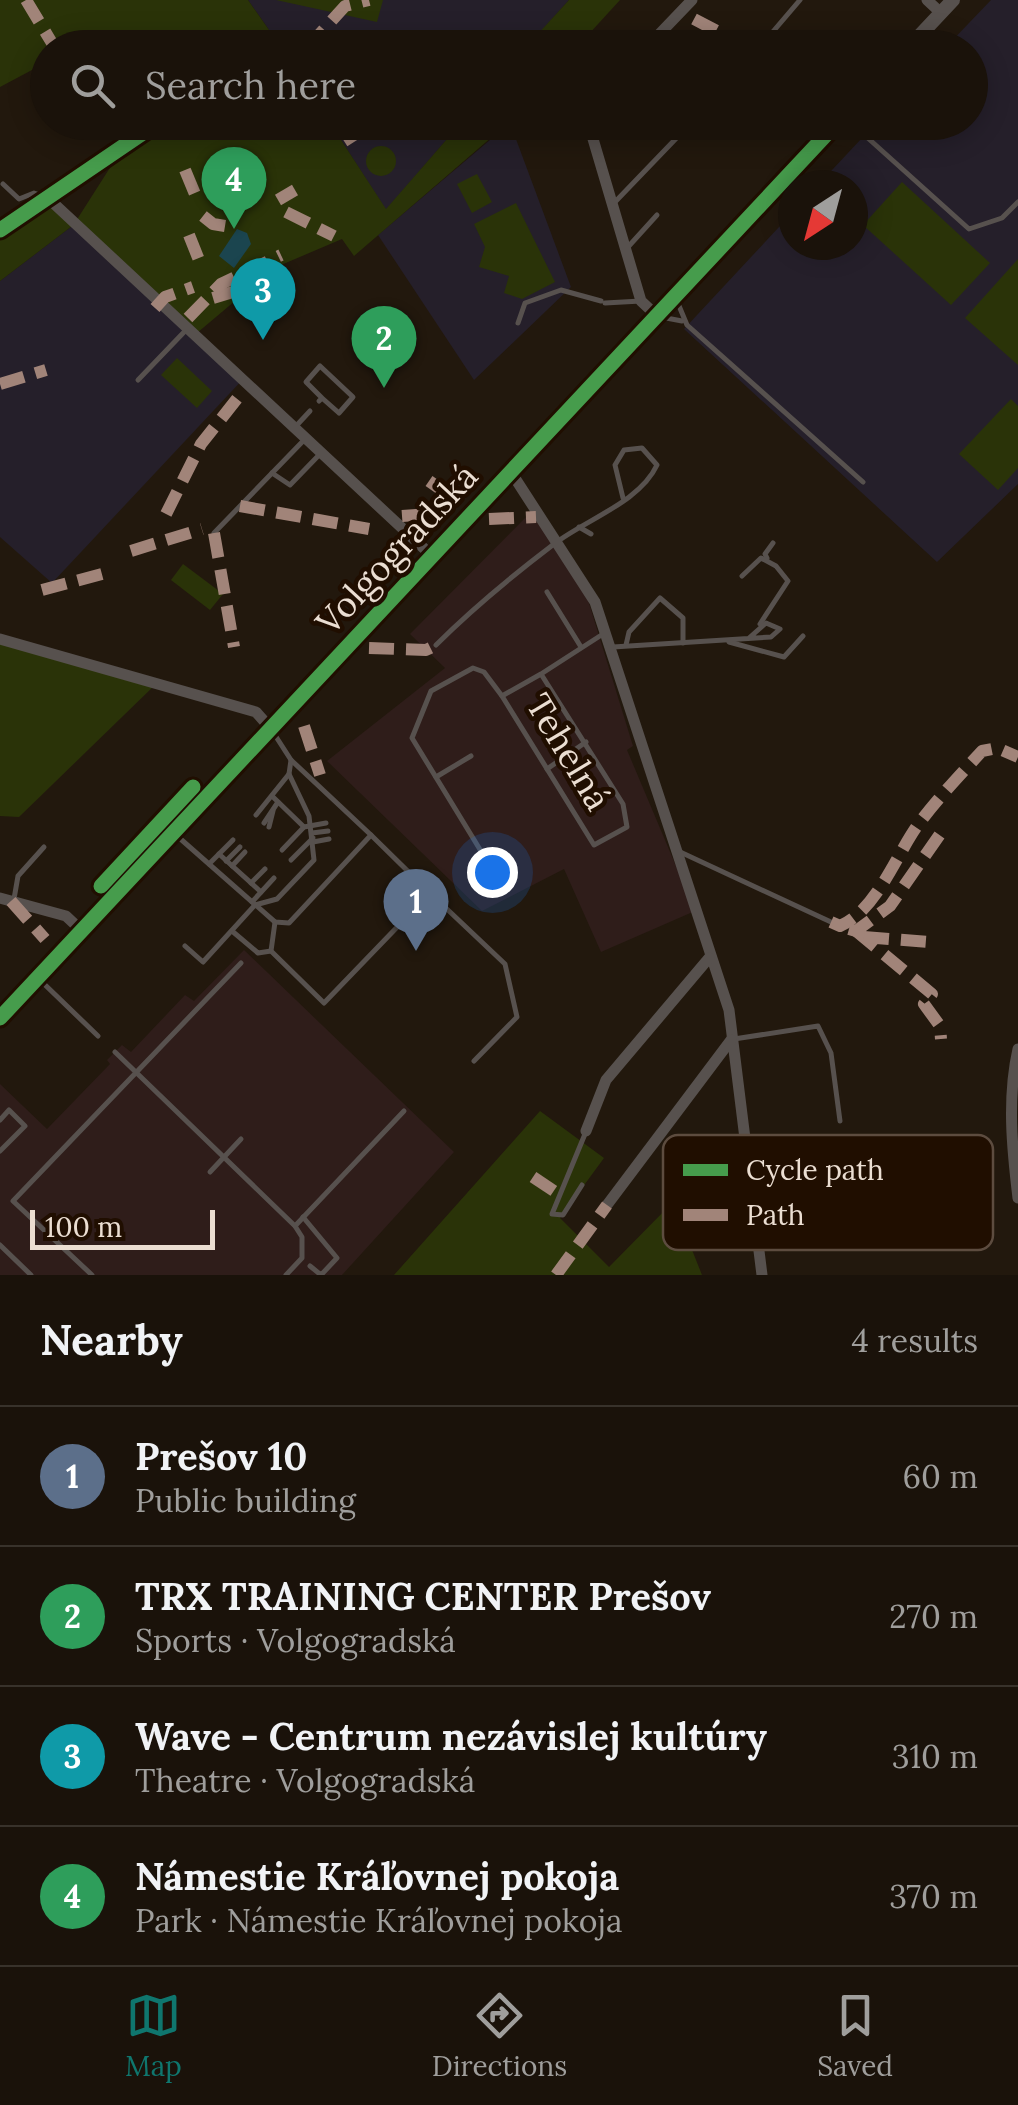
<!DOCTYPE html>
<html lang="en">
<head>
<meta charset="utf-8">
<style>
  :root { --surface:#1a120a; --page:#231b13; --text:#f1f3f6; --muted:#9f9e9c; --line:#38322b; --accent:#0f766e }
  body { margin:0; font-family:Lora,serif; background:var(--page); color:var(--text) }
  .compass { position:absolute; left:778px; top:170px; width:90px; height:90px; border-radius:50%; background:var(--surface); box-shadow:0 5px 25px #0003; rotate:216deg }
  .scale { position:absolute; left:30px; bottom:25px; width:185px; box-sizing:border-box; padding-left:10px; border:5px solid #ebded2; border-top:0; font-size:28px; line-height:35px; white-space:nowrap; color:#ebded2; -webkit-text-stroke:8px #200e00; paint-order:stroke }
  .you { position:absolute; left:492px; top:872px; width:35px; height:35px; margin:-25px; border:8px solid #fff; border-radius:50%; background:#1a73e8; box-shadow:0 0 0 15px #1a73e833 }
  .badge { display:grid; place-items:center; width:65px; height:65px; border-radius:50%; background:var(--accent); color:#fff; font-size:32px; font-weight:700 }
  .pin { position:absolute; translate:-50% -82px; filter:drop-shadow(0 2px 5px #0008) }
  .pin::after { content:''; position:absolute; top:52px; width:35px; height:30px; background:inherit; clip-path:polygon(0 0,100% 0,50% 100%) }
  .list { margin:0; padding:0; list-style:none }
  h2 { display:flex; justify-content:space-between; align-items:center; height:130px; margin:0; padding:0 40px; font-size:42px }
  h2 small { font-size:32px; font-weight:400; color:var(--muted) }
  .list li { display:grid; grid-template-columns:65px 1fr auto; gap:30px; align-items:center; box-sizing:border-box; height:140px; padding:0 40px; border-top:2px solid var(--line) }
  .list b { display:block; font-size:38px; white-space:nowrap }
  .list p { margin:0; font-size:32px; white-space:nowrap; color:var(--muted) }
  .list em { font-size:32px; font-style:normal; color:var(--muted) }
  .icon { flex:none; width:55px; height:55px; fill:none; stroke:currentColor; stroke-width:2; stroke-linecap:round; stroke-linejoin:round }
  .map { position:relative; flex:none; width:1018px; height:1275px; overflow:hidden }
  .search { position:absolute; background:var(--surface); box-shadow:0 5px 25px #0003; left:30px; right:30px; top:30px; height:110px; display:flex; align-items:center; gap:25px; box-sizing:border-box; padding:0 35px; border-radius:55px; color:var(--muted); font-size:38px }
  .sheet { height:690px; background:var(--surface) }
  nav { display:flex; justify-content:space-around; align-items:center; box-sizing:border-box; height:140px; border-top:2px solid var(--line); background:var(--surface); font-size:28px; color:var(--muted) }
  nav a { display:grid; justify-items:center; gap:5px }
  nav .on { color:var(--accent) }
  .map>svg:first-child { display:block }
  .industrial { fill:#2f1d1a }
  .education { fill:#251f2a }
  .green { fill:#2a3308 }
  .water { fill:#1b454f }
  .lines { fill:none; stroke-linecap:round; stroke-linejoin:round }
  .service { stroke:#57514e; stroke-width:5 }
  .minor { stroke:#57514e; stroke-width:11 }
  .tertiary { stroke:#57514e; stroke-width:14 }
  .quiet { stroke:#a18479; stroke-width:12; stroke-dasharray:25 12; stroke-linecap:butt }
  .cycleway-casing { stroke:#200e00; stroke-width:21 }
  .cycleway { stroke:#469c4c; stroke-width:15 }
  .labels { text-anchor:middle; stroke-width:9; stroke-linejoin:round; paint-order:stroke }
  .street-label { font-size:35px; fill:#ebded2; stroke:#200e00 }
  .key { fill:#200e00; stroke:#5d4c3f; stroke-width:2.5 }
  .key-label { font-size:28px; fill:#ebded2 }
</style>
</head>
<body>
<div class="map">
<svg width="1018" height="1275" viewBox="0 0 1018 1275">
  <rect width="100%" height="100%" fill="#22180d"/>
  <!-- industrial -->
  <g class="industrial">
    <path d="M532,511L588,600L633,746L627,750L695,911L601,952L564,869L482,911L327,761L445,668L410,634Z"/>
    <path d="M244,950L454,1152L342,1275H0V1084L47,1129L110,1064L107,1060L122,1045L131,1052L185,995L194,1001Z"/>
  </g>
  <!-- education -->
  <g class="education">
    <path d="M248,0H569L526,48L281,47Z"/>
    <path d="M991,0H1018V484L937,562L684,329L793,212V245H853V185H818L876,123L970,122V48L946,47Z"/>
    <path d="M330,123H461L386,210Z"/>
    <path d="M510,123L571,287L474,380L378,235Z"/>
    <path d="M76,223L245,377L52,583L0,537V281Z"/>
  </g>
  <!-- green -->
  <g class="green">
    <path d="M0,0H248L281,47L48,48L47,62L0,87Z"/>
    <path d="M276,0H383L377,22Z"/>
    <path d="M569,0H620L577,47H526Z"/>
    <path d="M104,123H330L386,209L461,123H508L354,256L342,239L274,268L197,333L76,223L0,281V223L45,194L76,221L120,152Z"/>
    <circle cx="381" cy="161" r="15"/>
    <path d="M477,174L492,202L472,213L457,184Z"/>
    <path d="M902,182L990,263L951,305L863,225Z"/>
    <path d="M516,203L555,282L522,299L504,293L509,276L479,267L485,247L474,224Z"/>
    <path d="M1018,259V365L965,318Z"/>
    <path d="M177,358L212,391L197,408L161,375Z"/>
    <path d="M1011,399L1018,406V468L998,490L959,454Z"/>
    <path d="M183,564L223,594L210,610L171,580Z"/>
    <path d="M0,637L157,683L19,817L0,816Z"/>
    <path d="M540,1111L604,1158L560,1218L609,1267L673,1202L702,1275H394Z"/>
  </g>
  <!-- water -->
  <path class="water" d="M237,229L247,233L251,244L234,268L219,256Z"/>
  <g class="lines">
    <!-- service -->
    <g class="service">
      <path d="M759,48L800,0"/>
      <path d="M850,122L969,229L1002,218L1018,202"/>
      <path d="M3,184L19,199L34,193L46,197"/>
      <path d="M615,202L689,125"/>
      <path d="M628,247L657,215"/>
      <path d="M677,301L687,325L863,482"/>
      <path d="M605,303L641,301"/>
      <path d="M661,317L682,321"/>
      <path d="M518,323L525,303L561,290L601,301"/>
      <path d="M138,380L186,330"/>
      <path d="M319,401L322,398L306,382L320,366L353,397L339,413L322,398"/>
      <path d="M297,425L310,411"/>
      <path d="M272,473L290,485L319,455"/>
      <path d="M579,527L591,534"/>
      <path d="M214,533L306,438"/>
      <path d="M767,558L765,554L773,543"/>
      <path d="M742,576L761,558L776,566L788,581L760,624"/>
      <path d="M547,592L581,647"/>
      <path d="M729,642L784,657L803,636"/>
      <path d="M436,645C473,608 512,576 554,544C585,520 640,502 657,465L642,448L624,450L615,465L623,498"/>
      <path d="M626,645L629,632L660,598L683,618V643"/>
      <path d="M613,647L771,637L780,629L766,623L749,638"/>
      <path d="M541,674L502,696L594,845L627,827L623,804L541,674L603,634"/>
      <path d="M547,769L586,742"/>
      <path d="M436,777L471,756"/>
      <path d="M272,796L304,827"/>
      <path d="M256,815L289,774L291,760"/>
      <path d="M264,823L278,802"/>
      <path d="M269,827L273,811"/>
      <path d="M312,833L328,831"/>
      <path d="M176,835L275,922L289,923L371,835L291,760L273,732"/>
      <path d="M313,842L329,839"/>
      <path d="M282,850L304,827L326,823"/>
      <path d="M678,851L831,922"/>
      <path d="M219,854L261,892"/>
      <path d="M291,860L313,838"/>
      <path d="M226,861L240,847"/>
      <path d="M487,861L412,738L431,691L473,668L484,672L502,696"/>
      <path d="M209,864L233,840"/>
      <path d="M232,866L245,852"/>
      <path d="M251,883L265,869"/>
      <path d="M430,893L505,964L517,1017L474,1061"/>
      <path d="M14,899L18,876L44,847"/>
      <path d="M252,902L274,878"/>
      <path d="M275,922L271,951L324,1003L430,893L371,835"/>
      <path d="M232,931L258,953L271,951"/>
      <path d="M185,946L203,962L255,905L277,899L314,860L309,816L289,774"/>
      <path d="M40,980L98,1036"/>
      <path d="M734,1039L818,1026L831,1053L840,1121"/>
      <path d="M115,1052L295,1226L302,1237V1258L286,1275"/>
      <path d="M0,1120L9,1110L25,1126L0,1151"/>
      <path d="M210,1172L241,1139"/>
      <path d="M582,1185L563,1215L552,1214L585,1134"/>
      <path d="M303,1217L337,1258L321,1275L310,1266"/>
      <path d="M295,1226L404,1111"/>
      <path d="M711,1226L732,1141L744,1135"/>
      <path d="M0,1245L31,1275"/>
      <path d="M92,1275L13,1201L241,963"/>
    </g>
    <!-- minor -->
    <g class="minor">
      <path d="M927,0L941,13"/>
      <path d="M646,48L692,0"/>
      <path d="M588,122L641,301L657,316"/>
      <path d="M49,199L431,555"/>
      <path d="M511,472L595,602L729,1010L762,1275"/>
      <path d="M0,639L256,712L271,729"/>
      <path d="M0,898L66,916L82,931"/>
      <path d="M1018,1049C1007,1098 1012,1148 1018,1198"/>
      <path d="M586,1131L606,1080L709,958"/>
      <path d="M607,1205L731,1040"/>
    </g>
    <!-- tertiary -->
    <g class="tertiary">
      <path d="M908,48L953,0"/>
      <path d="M0,1018L838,122"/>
    </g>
    <!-- quiet -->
    <g class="quiet">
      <path d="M26,0L55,48"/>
      <path d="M694,19L732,39"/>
      <path d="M307,48L345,6L369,0"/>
      <path d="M552,48V42"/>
      <path d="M339,122L353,144"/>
      <path d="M376,125L383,122"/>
      <path d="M185,170L195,194"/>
      <path d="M278,200L295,190"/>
      <path d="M286,212L334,236"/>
      <path d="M203,216L213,224L231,227"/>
      <path d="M189,235L201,265"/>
      <path d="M213,298L243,289"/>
      <path d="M155,308L165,297L193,287"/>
      <path d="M188,318L221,284L281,255"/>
      <path d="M0,384L46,370"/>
      <path d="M429,481L456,500"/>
      <path d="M240,506L369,529"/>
      <path d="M166,514L201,444L244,390"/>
      <path d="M402,516L443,513"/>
      <path d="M489,519L536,517"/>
      <path d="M214,533L234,647"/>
      <path d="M131,551L202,529"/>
      <path d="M42,590L113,571"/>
      <path d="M369,648L426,650L436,645"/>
      <path d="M304,726L320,775"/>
      <path d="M11,901L45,939"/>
      <path d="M831,922L840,926C878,909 896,854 920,822C939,797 961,774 982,751L997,748L1018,757"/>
      <path d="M849,929L856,931L890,906L943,830"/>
      <path d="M856,931L932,994L924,1004L940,1026L941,1039"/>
      <path d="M864,937L929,942"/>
      <path d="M533,1177L560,1195"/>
      <path d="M556,1275L607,1205"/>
    </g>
    <!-- cycleway casing -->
    <g class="cycleway-casing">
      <g id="cycleway">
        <path d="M0,230L159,122"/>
        <path d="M101,886L193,787"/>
        <path d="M0,1018L838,122"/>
      </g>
    </g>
    <!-- cycleway -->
    <use href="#cycleway" class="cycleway"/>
  </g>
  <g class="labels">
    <!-- street labels -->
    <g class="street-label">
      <text transform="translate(397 549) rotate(-47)" y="12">Volgogradská</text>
      <text transform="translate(568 752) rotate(59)" y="12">Tehelná</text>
    </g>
  </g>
  <!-- legend -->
  <rect x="663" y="1135" width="330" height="115" rx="15" class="key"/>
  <rect x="683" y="1164" width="45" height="12" fill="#469c4c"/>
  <rect x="683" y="1209" width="45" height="12" fill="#a18479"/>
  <g class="key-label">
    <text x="746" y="1180">Cycle path</text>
    <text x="746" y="1225">Path</text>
  </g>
</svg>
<svg class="compass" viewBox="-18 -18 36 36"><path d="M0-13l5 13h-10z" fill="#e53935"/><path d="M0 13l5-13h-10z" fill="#9f9e9c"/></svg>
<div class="scale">100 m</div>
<div class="you"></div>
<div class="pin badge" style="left:416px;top:951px;background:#5c6f8a">1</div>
<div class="pin badge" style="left:384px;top:388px;background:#2e9e5b">2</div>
<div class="pin badge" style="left:263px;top:340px;background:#0f9aa8">3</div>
<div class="pin badge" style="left:234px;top:229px;background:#2e9e5b">4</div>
<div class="search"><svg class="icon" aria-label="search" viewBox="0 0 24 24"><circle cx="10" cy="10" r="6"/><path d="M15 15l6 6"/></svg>Search here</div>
</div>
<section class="sheet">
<h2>Nearby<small>4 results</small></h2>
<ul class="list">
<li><span class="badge" style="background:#5c6f8a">1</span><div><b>Prešov 10</b><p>Public building</p></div><em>60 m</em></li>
<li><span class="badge" style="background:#2e9e5b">2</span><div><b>TRX TRAINING CENTER Prešov</b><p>Sports · Volgogradská</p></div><em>270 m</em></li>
<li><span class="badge" style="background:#0f9aa8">3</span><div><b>Wave - Centrum nezávislej kultúry</b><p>Theatre · Volgogradská</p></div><em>310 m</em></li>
<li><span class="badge" style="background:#2e9e5b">4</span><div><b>Námestie Kráľovnej pokoja</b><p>Park · Námestie Kráľovnej pokoja</p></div><em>370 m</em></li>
</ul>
</section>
<nav>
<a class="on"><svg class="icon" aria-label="map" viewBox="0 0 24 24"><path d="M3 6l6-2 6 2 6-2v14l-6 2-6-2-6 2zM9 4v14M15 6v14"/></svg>Map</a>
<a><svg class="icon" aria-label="directions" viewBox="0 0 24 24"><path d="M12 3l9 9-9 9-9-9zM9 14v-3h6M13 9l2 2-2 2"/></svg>Directions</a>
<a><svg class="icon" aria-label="saved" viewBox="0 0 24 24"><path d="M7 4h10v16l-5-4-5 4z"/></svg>Saved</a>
</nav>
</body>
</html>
